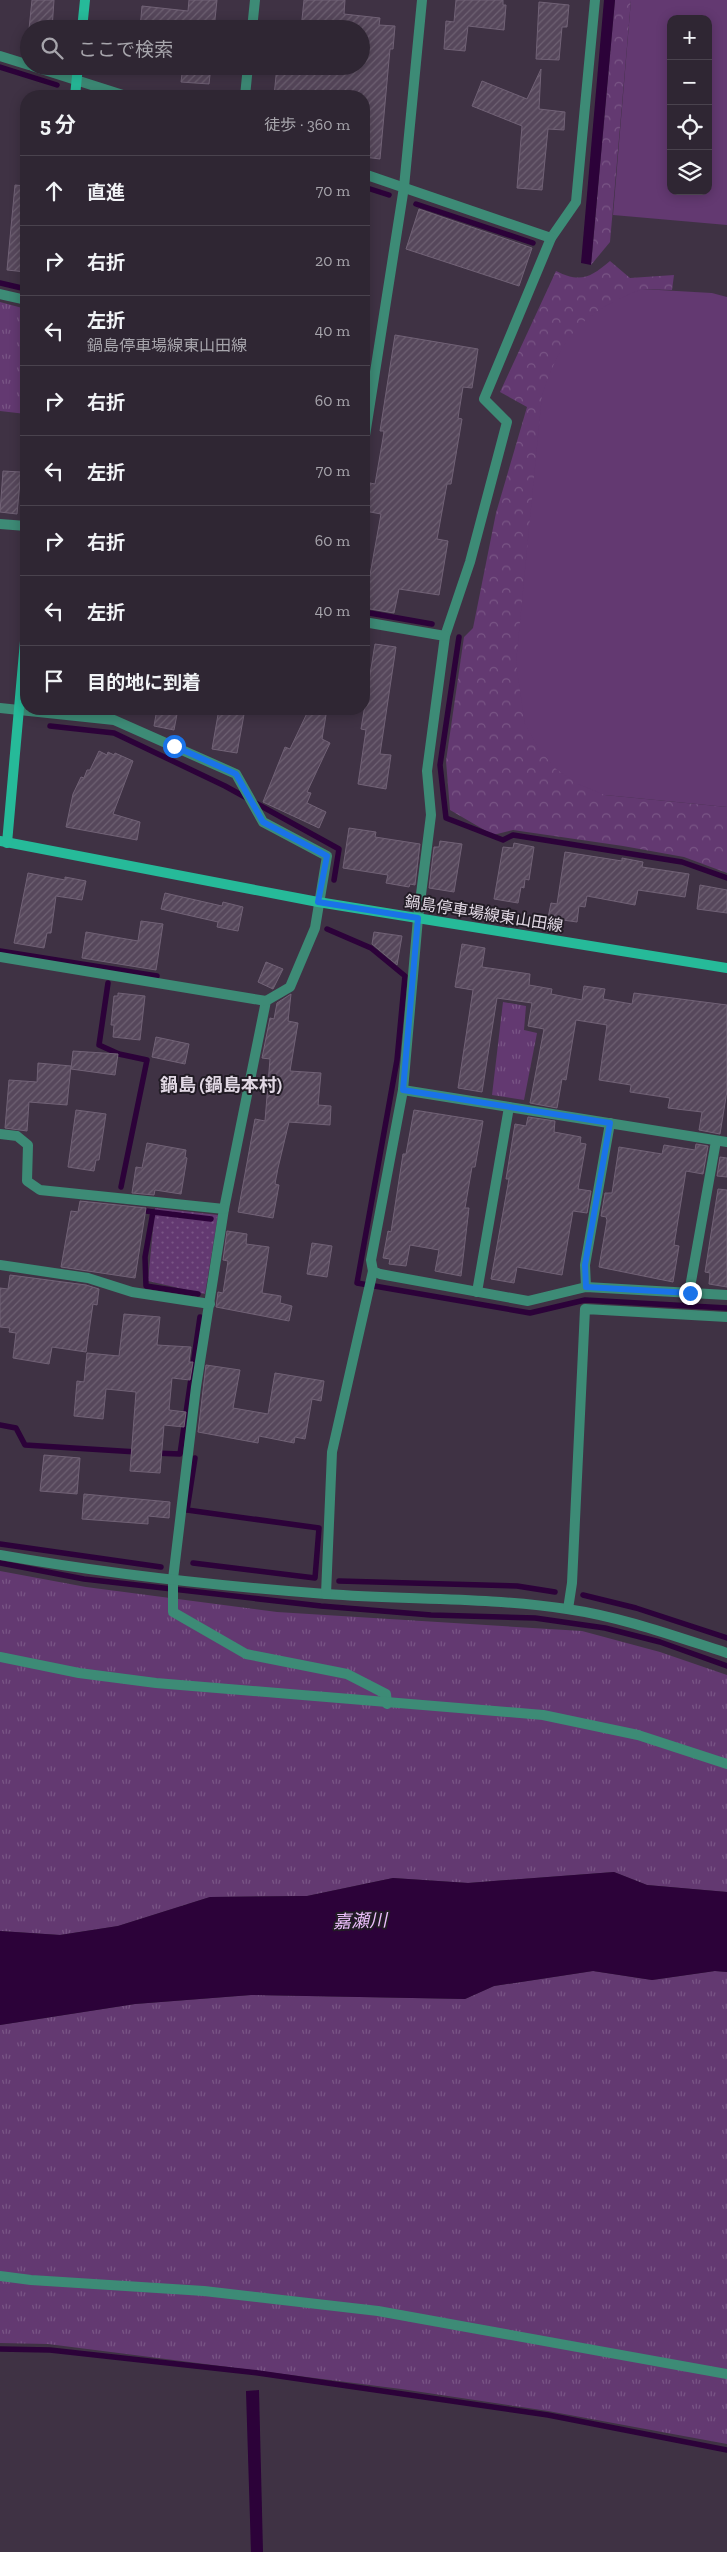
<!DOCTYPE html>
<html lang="ja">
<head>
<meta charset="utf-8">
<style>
  :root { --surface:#2f2633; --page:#372e3b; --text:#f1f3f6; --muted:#a7a5ac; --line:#4a434e }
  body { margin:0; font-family:"Zilla Slab","Noto Sans JP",serif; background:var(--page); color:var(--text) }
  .controls { position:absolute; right:15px; top:15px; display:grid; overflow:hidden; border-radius:10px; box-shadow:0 2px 12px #0003 }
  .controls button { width:45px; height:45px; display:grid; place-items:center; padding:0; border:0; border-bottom:1px solid var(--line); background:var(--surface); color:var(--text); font:25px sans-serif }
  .stop { position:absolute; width:15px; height:15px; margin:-11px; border:4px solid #1a73e8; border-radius:50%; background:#fff }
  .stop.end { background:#1a73e8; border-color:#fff; box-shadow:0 1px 5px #0008 }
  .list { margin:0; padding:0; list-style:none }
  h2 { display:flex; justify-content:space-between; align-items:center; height:65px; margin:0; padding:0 20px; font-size:21px }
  h2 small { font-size:16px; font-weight:400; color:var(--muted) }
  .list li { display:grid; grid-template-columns:32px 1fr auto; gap:15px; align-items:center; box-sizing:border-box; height:70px; padding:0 20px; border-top:1px solid var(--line) }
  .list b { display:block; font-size:19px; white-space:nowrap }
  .list p { margin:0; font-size:16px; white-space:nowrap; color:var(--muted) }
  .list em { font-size:16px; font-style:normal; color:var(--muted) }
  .icon { flex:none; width:28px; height:28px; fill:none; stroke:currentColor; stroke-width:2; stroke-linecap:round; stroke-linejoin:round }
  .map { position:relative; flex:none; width:727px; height:2552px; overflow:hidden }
  .search { position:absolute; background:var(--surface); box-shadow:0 2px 12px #0003; left:20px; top:20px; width:350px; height:55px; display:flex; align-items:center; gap:12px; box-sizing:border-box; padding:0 18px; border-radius:28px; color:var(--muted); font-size:19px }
  .panel { position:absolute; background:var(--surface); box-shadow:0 2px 12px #0003; left:20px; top:90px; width:350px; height:625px; border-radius:20px }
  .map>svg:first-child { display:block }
  .grass { fill:url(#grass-tufts) }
  .forest { fill:url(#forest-crowns) }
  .garden { fill:url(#garden-dots) }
  .pitch { fill:#633971; fill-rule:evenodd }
  .water { fill:#2c0239 }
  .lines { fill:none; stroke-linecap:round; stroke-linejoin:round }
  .stream { stroke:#2c0239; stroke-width:5.5 }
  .building { fill:url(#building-hatch); stroke:#716276 }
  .lane { stroke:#3d8b76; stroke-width:10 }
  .street { stroke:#3d8b76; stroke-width:10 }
  .secondary { stroke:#26ba99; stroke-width:10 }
  .route { stroke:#1a73e8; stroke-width:6 }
  .labels { text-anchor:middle; stroke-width:4; stroke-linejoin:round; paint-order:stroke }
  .street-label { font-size:16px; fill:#e1d8e4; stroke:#221c25 }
  .neighbourhood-label { font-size:18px; font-weight:bold; fill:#e1d8e4; stroke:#221c25 }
  .water-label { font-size:18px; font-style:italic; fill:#ecbffb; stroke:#221c25 }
</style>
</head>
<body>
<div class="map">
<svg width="727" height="2552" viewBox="0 0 727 2552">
  <defs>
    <pattern id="grass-tufts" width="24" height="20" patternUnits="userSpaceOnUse" patternTransform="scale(1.25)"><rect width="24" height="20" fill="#633971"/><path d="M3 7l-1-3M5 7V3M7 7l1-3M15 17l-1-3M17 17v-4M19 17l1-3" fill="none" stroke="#795585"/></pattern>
    <pattern id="forest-crowns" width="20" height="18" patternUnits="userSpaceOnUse" patternTransform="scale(1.25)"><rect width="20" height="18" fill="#633971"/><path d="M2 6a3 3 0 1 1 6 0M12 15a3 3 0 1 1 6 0" fill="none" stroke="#795585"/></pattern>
    <pattern id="garden-dots" width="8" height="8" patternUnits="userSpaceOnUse" patternTransform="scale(1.25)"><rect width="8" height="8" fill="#633971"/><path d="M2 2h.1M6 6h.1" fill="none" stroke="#795585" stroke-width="1.8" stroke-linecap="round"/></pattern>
    <pattern id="building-hatch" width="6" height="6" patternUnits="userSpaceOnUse" patternTransform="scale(1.25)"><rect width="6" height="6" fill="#56475b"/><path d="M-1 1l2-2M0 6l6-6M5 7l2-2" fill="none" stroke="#6e6172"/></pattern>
  </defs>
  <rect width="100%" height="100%" fill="#3f3244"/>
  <!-- grass -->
  <g class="grass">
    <path d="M0,302L26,309V414L0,411Z"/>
    <path d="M503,1002L526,1006L524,1030L537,1033L524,1100L492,1095Z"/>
    <path d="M0,1571L86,1587L277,1612L582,1631L660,1652L727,1675V1892L647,1885L614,1872L468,1883L393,1878L307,1896L210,1897L118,1926L60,1935L0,1931Z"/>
    <path d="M593,1971L652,1980L715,1971L727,1972V2444L548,2411L401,2389L48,2344L0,2343V2025L135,2004L251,1995L465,1999L494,1986Z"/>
  </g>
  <!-- forest -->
  <g class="forest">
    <path d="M615,0H631L610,242L591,265Z"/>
    <path d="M610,261L630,278L674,275L672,290L642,289L605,795L727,807V873L684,857L623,846L513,830L493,835L450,810L446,761L464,637L473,628L496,513L527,407L500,392L556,271C580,283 590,278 610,261Z"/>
  </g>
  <!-- garden -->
  <path class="garden" d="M155,1208L218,1215L205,1294L148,1281Z"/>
  <!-- pitch -->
  <g class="pitch">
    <path d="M631,0H727V225L613,215ZM671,19H708V191H671Z"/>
    <path d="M642,289L712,293L727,297V807L605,795L578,784L556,769L539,749L525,724L516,663L542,395C562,335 583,312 642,289Z"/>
  </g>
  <!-- water -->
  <g class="water">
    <path d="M604,0H615L591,265L581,263Z"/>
    <path d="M614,1872L647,1885L727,1892V1972L715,1971L652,1980L593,1971L494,1986L465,1999L251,1995L135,2004L0,2025V1931L60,1935L118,1926L210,1897L307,1896L393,1878L468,1883Z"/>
    <path d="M259,2390L263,2552H251L246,2391Z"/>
  </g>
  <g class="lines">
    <!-- stream -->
    <g class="stream">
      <path d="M0,67L57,85"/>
      <path d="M364,187L389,195"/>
      <path d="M416,204L533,243"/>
      <path d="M0,283L26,289"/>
      <path d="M364,612L432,624"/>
      <path d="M459,637L440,765L446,818L503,840L513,835L682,862L727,878"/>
      <path d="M50,726L114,733L225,786L339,849L334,880"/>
      <path d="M327,929L371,948L405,976L397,1060L357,1283L530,1313L585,1300L727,1308"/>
      <path d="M0,951L157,976"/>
      <path d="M108,983L99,1045L119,1054L147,1060L121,1187"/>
      <path d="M140,1210L153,1212L145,1257L146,1286L198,1294"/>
      <path d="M153,1212L211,1219"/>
      <path d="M0,1425L16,1428L25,1445L137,1452"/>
      <path d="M154,1453L180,1454L200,1317"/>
      <path d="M0,1544L161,1567"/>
      <path d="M0,1563L84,1579L321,1606L431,1615L535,1618L605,1628L660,1642L727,1666"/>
      <path d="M193,1563L315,1578L319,1528L187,1510L195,1458"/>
      <path d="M339,1581L517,1586L555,1592"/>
      <path d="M583,1595L636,1608L727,1638"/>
      <path d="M0,2349L50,2350L258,2373L548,2415L727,2450"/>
    </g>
  </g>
  <!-- building -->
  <g class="building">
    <path d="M32,0H54L52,29H29Z"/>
    <path d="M189,0H217L214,29H140L142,6L188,11Z"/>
    <path d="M304,0H345L344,14L380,18L379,25L395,26L393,49H390L380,159L364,157V96H274L277,66H361V29H301Z"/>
    <path d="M456,0H503V5H506L504,30L468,26L465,51L444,49L446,21L454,22Z"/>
    <path d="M539,2L569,5L567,27H562L559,60L536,59Z"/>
    <path d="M183,66H211L209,84L181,82Z"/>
    <path d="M541,69L539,109L565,112L564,130L548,129L542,190L517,188L522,126L472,106L482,81L527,99Z"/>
    <path d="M15,185L26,186V272L7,270Z"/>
    <path d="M419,209L532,248L519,286L406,249Z"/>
    <path d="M395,335L478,349L472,388L463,387L458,418L462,419L451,484H447L437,539L448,541L439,595L399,589L394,613L364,608L381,514L365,511L370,483L375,484L383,438L384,431H380Z"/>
    <path d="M3,471L21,472L17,514L0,512Z"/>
    <path d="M375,644L396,647L380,754L391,755L386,789L358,784L366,730L361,729Z"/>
    <path d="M157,709H178L174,730L154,726Z"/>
    <path d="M219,709H245L237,753L212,749Z"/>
    <path d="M309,709H327L322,739L330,743L307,792L311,793L307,803L326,812L319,828L263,802L285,747L290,749Z"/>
    <path d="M99,751L107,755L108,752L114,755L115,753L133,761L113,814L140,822L137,840L66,827L73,794L81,777L84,778L87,770H90Z"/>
    <path d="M349,828L376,832L375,837L420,844L415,885L410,884L409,887L386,883L388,875L343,868Z"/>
    <path d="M440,841L462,844L454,892L429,888L434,847H439Z"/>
    <path d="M514,843L534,847L529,880L525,879L524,888L521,887L518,903L494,899L503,847L513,848Z"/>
    <path d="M565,852L622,861V858L643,862L642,867L689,874L685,897L638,890L635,905L587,896L585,907L579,906L577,922L548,918L551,903L557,904Z"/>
    <path d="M28,873L65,880V877L86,881L82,900L56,896L51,933H47L44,948L14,943Z"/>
    <path d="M700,885L727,890V913L697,909Z"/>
    <path d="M165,893L222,906L223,902L243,907L238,931L217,927L218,922L161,909Z"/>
    <path d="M141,921L163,924L156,970L82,958L86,932L138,941Z"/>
    <path d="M374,932L402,936L397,965L372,944Z"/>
    <path d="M462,944L485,948L482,967L530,974L529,985L552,989L551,994L582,1000L584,986L605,989L603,999L632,1004L634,993L727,1005V1091L720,1134L699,1130L702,1112L668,1108L670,1098L630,1092L631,1085L599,1080L607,1025L576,1020L566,1080L562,1079L557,1108L530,1103L544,1029L528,1026L532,1003L497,998L482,1092L458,1088L473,990L455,987Z"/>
    <path d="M266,962L283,969L273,989L258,982Z"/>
    <path d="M118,993L145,996L140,1040L113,1037L114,1025H111L114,996H118Z"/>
    <path d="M291,994L288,1021L298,1023L290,1071L321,1073L318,1105L331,1106L330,1125L289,1122L278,1168L275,1184L279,1185L273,1218L238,1212L255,1119L265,1121L270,1059L262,1058L270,1018L274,1019L277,1003Z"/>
    <path d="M156,1037L189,1044L185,1064L152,1057Z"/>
    <path d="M73,1051L118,1054L115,1075L71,1069Z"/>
    <path d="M38,1063L71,1066L67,1105L29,1102L27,1131L5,1128L9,1080L37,1082Z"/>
    <path d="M76,1110L106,1114L99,1160H96L94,1171L68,1167Z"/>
    <path d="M414,1110L483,1121L475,1167H472L465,1208H469L461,1276L435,1271L439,1250L410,1245L406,1266L389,1264L390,1259L383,1258L388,1231L391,1232L403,1154H406Z"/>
    <path d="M528,1117L555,1121L554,1132L581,1137L580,1143L586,1144L578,1189L591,1191L587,1213L573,1211L562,1275L517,1267L514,1283L491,1279L509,1179H506L515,1124L526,1126Z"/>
    <path d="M147,1143L186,1150L185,1157L187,1158L181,1194L155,1190L154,1195L132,1193L136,1167L142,1168Z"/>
    <path d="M696,1144L708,1146L703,1174L686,1171L674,1245L679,1246L673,1282L599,1267L607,1220L606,1217L601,1216L605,1193H612L619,1147L662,1154L664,1145L695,1150Z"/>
    <path d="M720,1157L727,1158V1177L717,1176Z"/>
    <path d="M718,1189L727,1190V1287L709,1284L710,1273L705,1272Z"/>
    <path d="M80,1201L146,1208L135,1278L61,1267L71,1211L78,1212Z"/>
    <path d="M227,1231L247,1234L246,1244L269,1247L262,1293L281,1296L280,1303L292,1306L289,1321L216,1307L218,1292L223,1293L228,1261L223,1260Z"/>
    <path d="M312,1243L332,1246L327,1277L307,1274Z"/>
    <path d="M10,1275L86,1285L99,1289L97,1305L93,1304L86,1352L52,1347L49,1364L13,1358L16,1333L9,1332L10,1328L0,1327V1288L8,1289Z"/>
    <path d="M124,1314L160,1317L157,1345L191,1347L189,1362H193L190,1380L172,1378L169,1410L186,1412L184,1427L164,1425L160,1473L130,1471L136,1392L106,1389L103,1419L74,1416L77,1381L84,1382L87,1353L119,1356Z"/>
    <path d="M206,1365L240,1370L233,1408L268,1414L275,1373L324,1381L321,1401L312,1399L305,1439L295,1437L294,1443L259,1436L258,1443L198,1432Z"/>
    <path d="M44,1455L80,1458L77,1494L40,1491Z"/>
    <path d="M84,1494L170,1502L169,1518L148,1516V1524L82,1519Z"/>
  </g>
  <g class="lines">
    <!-- lane -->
    <g class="lane">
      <path d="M0,524L26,526"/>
      <path d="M173,1579V1612L246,1654L347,1674L386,1694L387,1704"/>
      <path d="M0,1657L79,1673L156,1683L543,1715L638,1735L727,1764"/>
    </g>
    <!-- street -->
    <g class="street">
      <path d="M595,0L576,202L551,238L484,399L507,422L470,562L445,636L427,771L431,815L418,918L403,1090L371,1260L373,1271L380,1274L528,1301L586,1287L727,1295"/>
      <path d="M252,29L255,0"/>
      <path d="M0,56L29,65"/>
      <path d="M32,66L126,96"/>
      <path d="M245,96L248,66"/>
      <path d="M364,174L551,238"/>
      <path d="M0,294L26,300"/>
      <path d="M364,442L404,187L422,0"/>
      <path d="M364,622L445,636"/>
      <path d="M0,708L114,720L236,774L263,822L327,856L315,928L290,987L266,1001L224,1209L196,1387L173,1579"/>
      <path d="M0,957L266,1001"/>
      <path d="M403,1090L727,1142"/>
      <path d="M0,1134L17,1136L28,1145L27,1181L40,1190L224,1209"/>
      <path d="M0,1265L88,1278L132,1292L210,1304"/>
      <path d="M586,1287L585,1265L610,1123"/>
      <path d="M477,1292L509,1107"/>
      <path d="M689,1293L716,1141"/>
      <path d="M0,1555C108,1574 217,1586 326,1594C406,1600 488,1597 567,1609C622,1617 674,1636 727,1653"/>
      <path d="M326,1594L332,1452L373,1271"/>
      <path d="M568,1609L572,1583L585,1309L727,1317"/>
      <path d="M0,2276L31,2280L204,2291L378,2311L727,2374"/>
    </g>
    <!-- secondary -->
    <g class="secondary">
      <path d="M82,29L85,0"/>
      <path d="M75,96L78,66"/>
      <path d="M0,841L318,902L727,968"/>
      <path d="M7,843L26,630"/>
    </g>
  </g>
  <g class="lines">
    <!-- route -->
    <path class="route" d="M174,746L236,774L263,822L327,856L318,902L418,918L403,1090L610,1123L585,1265L586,1287L690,1293"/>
  </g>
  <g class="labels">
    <!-- street labels -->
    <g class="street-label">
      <text transform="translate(484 913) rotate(9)" y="6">鍋島停車場線東山田線</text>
    </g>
    <!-- neighbourhood labels -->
    <g class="neighbourhood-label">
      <text x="221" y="1091">鍋島 (鍋島本村)</text>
    </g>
    <!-- water labels -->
    <g class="water-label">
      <text transform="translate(360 1921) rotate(-2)" y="6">嘉瀬川</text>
    </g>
  </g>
</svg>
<div class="controls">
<button>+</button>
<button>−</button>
<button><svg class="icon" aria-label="locate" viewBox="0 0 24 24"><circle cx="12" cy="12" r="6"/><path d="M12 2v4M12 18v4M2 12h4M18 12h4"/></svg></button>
<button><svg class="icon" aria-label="layers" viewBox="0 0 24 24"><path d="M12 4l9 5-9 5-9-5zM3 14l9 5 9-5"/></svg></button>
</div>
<div class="stop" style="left:174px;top:746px"></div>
<div class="stop end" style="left:690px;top:1293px"></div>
<div class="search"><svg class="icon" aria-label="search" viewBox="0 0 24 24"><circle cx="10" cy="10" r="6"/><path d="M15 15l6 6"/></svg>ここで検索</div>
<section class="panel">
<h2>5 分<small>徒歩 · 360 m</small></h2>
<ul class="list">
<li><svg class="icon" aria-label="ahead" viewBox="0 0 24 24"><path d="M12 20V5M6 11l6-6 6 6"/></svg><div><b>直進</b></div><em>70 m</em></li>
<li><svg class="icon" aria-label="right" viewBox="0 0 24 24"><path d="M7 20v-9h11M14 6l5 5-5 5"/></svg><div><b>右折</b></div><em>20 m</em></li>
<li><svg class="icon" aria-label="left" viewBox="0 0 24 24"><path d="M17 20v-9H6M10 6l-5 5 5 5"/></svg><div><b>左折</b><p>鍋島停車場線東山田線</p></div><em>40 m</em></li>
<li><svg class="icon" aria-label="right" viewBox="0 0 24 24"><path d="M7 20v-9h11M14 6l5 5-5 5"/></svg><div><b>右折</b></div><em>60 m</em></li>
<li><svg class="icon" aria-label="left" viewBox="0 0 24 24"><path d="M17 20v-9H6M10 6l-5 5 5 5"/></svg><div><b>左折</b></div><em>70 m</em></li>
<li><svg class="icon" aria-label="right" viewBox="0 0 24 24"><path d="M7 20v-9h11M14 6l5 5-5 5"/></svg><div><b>右折</b></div><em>60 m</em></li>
<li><svg class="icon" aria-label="left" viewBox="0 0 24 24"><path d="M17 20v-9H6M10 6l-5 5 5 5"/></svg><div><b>左折</b></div><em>40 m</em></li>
<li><svg class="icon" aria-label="arrive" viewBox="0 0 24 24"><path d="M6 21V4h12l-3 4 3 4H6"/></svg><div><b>目的地に到着</b></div></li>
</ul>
</section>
</div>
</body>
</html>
